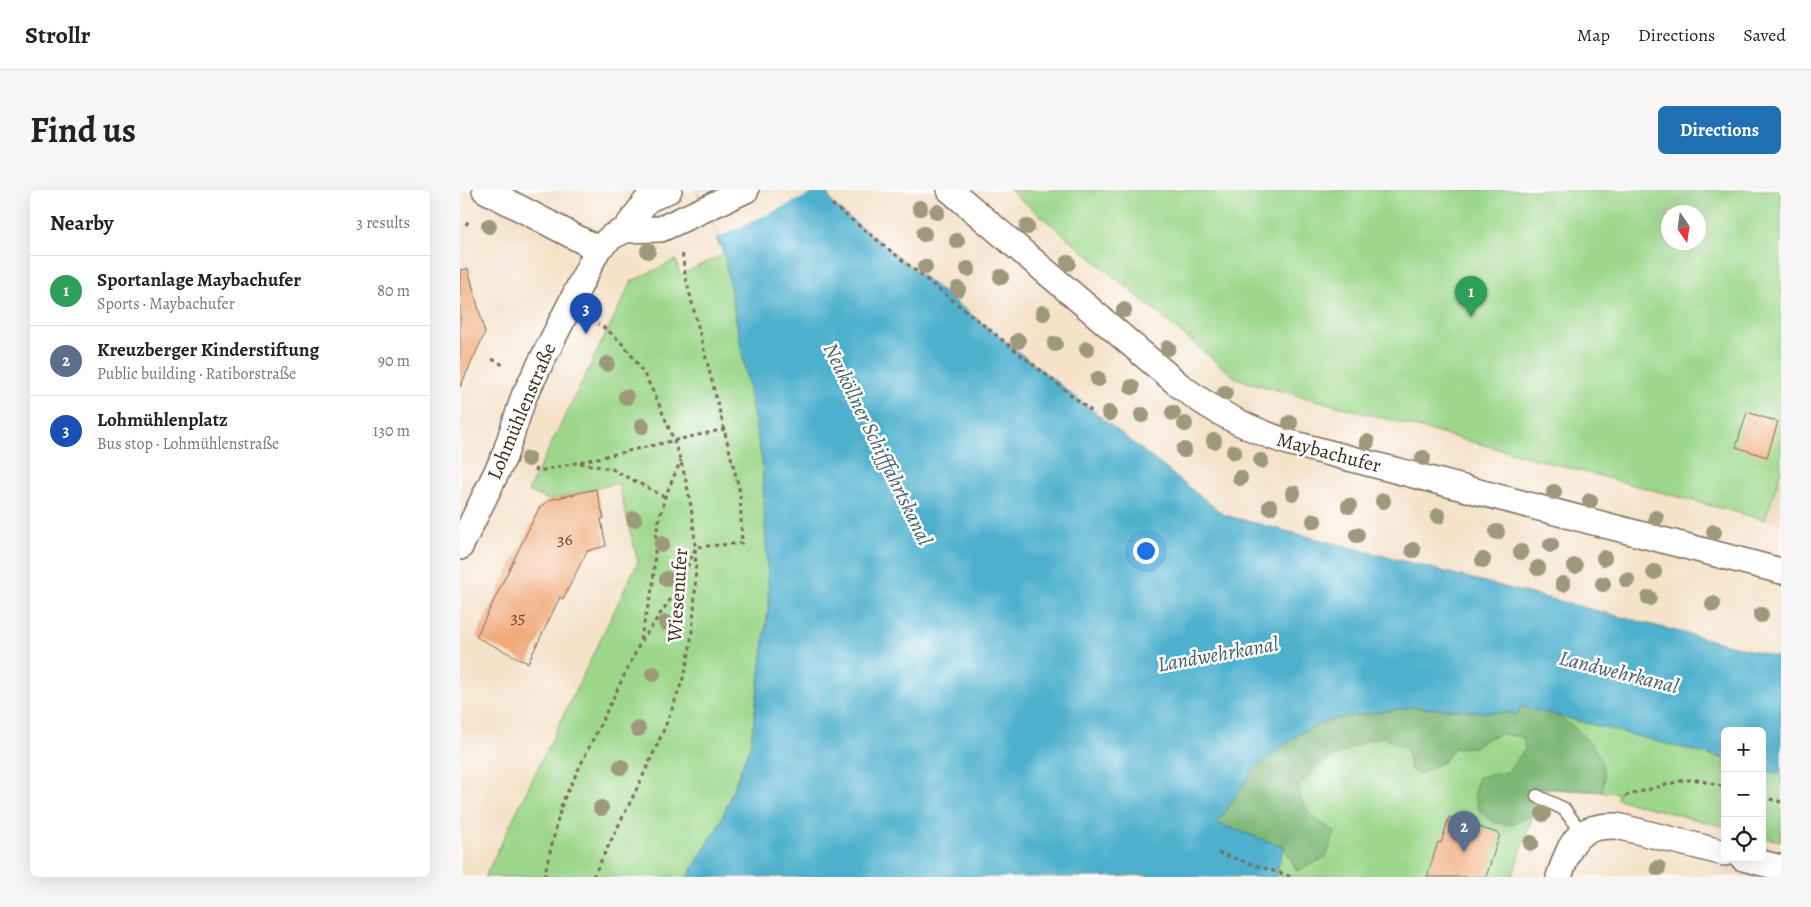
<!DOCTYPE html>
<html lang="en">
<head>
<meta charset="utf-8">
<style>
  :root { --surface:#fff; --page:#f6f6f6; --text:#222; --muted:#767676; --line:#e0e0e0; --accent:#1f6fb2 }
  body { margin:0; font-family:Alegreya,serif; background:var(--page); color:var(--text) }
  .controls { position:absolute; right:15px; bottom:15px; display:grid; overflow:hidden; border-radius:8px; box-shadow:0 5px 20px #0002 }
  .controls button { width:45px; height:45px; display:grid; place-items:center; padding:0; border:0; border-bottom:1px solid var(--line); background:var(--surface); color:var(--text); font:25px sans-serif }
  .compass { position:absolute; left:1201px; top:15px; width:45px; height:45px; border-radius:50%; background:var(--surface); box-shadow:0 5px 20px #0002; rotate:167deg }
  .you { position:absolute; left:685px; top:360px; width:18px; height:18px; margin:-12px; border:4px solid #fff; border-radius:50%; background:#1a73e8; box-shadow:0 0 0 8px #1a73e833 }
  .badge { display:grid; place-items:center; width:32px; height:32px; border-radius:50%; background:var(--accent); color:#fff; font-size:16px; font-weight:700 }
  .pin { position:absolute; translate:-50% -41px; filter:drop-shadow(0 1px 2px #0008) }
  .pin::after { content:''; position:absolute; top:26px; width:18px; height:15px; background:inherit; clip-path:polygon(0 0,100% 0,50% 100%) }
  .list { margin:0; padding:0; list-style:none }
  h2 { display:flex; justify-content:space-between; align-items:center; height:65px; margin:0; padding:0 20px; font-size:21px }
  h2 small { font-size:16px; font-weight:400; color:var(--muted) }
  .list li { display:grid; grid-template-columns:32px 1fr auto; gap:15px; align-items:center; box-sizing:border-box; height:70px; padding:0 20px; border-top:1px solid var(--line) }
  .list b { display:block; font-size:19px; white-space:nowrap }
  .list p { margin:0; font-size:16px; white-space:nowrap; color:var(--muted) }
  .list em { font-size:16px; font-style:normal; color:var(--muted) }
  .icon { flex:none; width:28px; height:28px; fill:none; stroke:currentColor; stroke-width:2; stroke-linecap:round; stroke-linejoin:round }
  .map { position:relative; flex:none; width:1321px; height:687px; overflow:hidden; border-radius:8px }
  header { display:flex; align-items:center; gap:30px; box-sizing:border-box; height:70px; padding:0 25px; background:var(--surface); border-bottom:1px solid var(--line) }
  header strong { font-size:24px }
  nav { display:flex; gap:28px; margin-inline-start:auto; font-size:18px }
  .intro { display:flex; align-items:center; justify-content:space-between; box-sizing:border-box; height:120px; padding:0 30px }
  h1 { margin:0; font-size:35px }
  .button { padding:12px 22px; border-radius:8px; background:var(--accent); color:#fff; font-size:18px; font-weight:700 }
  main { display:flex; gap:30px; padding:0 30px }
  aside { flex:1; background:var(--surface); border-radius:8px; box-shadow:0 5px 20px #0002 }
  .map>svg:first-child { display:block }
  .built { fill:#ebd3b8 }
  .green { fill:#9dd78b; stroke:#6c8054; fill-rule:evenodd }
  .forest { fill:#7eb877; stroke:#5c714a }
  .water { fill:#4eb0cd; stroke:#446d76 }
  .pier { fill:#f4e2c9 }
  .building { fill:#f0aa7a }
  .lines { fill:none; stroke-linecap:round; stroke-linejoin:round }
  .service-casing { stroke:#7c6a5a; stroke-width:15 }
  .minor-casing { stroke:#7c6a5a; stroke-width:28 }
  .path { stroke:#7c6a5a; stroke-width:3; stroke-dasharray:4 4; stroke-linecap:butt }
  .service { stroke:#fff; stroke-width:12 }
  .minor { stroke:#fff; stroke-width:25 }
  .tree { fill:#9e997d }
  .labels { text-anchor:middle; stroke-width:5; stroke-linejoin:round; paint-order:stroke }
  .number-label { font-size:18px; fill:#684a35 }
  .street-label { font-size:20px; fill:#3b2a1e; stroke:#fff }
  .water-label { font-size:21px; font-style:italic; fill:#436064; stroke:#fff }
</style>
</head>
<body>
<header>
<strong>Strollr</strong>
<nav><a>Map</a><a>Directions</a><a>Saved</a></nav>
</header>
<div class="intro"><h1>Find us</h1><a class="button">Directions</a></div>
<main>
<aside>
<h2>Nearby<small>3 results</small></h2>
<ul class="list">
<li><span class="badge" style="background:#2e9e5b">1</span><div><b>Sportanlage Maybachufer</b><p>Sports · Maybachufer</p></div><em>80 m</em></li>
<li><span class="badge" style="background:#5c6f8a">2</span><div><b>Kreuzberger Kinderstiftung</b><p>Public building · Ratiborstraße</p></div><em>90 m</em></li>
<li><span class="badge" style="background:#1a4fb4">3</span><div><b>Lohmühlenplatz</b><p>Bus stop · Lohmühlenstraße</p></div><em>130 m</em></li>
</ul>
</aside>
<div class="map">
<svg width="1321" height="687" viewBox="0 0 1321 687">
  <rect width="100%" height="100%" fill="#fff"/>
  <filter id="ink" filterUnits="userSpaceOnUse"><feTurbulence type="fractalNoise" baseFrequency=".02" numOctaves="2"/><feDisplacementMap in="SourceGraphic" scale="10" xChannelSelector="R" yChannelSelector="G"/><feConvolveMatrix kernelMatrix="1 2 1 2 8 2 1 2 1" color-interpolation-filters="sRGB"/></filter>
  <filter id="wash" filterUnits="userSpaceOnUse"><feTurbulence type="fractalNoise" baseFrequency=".0096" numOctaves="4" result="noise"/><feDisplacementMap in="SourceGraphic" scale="20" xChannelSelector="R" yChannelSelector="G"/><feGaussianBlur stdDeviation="1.12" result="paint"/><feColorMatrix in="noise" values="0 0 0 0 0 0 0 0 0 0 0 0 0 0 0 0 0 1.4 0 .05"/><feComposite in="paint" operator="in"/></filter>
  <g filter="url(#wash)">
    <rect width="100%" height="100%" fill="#f4e2c9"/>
    <!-- built -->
    <path class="built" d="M1321,281V335L1305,330Z"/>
    <!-- green -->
    <g class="green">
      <path d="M550,0H1321V281L1305,330L784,191L773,186ZM1208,22H1238V52H1208Z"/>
      <path d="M264,64L302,271L309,412L291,553L261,631L228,687H25L178,372L158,293L89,310L68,301L172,91L216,70L220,85Z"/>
      <path d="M1081,521L1265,569V637L1157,609L1158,603L1079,598L1073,624L1052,687H815L824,657L839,544Z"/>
      <path d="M1302,579L1321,584V651L1302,647Z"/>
    </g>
    <!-- forest -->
    <path class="forest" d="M1059,516C1071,519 1087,520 1097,526C1123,541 1152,569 1142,601L1079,598L1073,624L1052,635L1035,633L1020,622L1014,604L1018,587L1048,582L1065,559L1063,547L1040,544L1026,549L1015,557L994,558L984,571L959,585L950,579L947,559L923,547L905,551L857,576L839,596C840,621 856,629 875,642L866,667L837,681L824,657L756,634L795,578L839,544L868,530L953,517L1058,524Z"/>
    <!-- water -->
    <path class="water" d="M236,0H366L372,14L764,325L1321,468V584L1302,579V541H1265V569L1060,516L1058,524L953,517L868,530L839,544L795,578L757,633L824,657L815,687H692L683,685L644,687H228L261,631L291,553L309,412L302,271L264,64L256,49L259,47Z"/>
    <!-- pier -->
    <path class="pier" d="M236,0H359L259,47Z"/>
    <g id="blocks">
      <!-- building -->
      <g class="building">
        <path d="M8,79L25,143L0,197V80Z"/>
        <path d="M1287,222L1318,232L1307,267L1276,257Z"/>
        <path d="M136,299L144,328L141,329L146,356L127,361L103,409L100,407L68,473L16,447L79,318L89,310Z"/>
        <path d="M989,627L1040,644L1026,687H967L978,652L981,653Z"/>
      </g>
    </g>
  </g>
  <g filter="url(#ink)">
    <use href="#blocks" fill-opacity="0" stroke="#7c6a5a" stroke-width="1"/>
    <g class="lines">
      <!-- service casing -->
      <g class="service-casing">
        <path id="service" d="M1077,606L1104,619L1121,642"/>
      </g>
      <!-- minor casing -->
      <g class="minor-casing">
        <g id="minor">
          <path d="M25,0L138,59"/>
          <path d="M490,0L719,195C754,222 789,240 831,253L1321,381"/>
          <path d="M165,40L187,10L209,0"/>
          <path d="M0,357L44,267L64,206L138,59L151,47L165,40L201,39L286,0"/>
          <path d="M1283,668L1321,678"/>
          <path d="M1099,687C1111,652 1116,635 1157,636L1265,663"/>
        </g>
      </g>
      <!-- path -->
      <g class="path">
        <path d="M372,14L635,224"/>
        <path d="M6,35L10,28"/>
        <path d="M32,169L45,176"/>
        <path d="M120,273L152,279L205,307"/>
        <path d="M74,279L80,281L265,239"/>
        <path d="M180,450L193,395L196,343L205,307L221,270"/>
        <path d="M1165,606L1224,590H1238L1265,597"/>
        <path d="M1302,607L1321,612"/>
        <path d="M758,663L832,687"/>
        <path d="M84,687L102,613L180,453L217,400L236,357L282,353L280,302L225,85L222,60"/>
        <path d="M133,687C164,623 200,558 222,491C230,468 232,443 234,420C239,352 233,294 206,231C191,195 173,155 138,134"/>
      </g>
      <!-- service -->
      <use href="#service" class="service"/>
      <!-- minor -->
      <use href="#minor" class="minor"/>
    </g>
    <!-- trees -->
    <g class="tree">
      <circle cx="460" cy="18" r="8"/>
      <circle cx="477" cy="22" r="8"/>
      <circle cx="29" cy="36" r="8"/>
      <circle cx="567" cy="37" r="8"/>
      <circle cx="464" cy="44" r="8"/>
      <circle cx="497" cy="51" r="8"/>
      <circle cx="188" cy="61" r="8"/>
      <circle cx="608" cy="73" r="8"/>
      <circle cx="465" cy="77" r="8"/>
      <circle cx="508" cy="79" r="8"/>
      <circle cx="541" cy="87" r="8"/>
      <circle cx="498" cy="99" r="8"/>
      <circle cx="664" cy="120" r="8"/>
      <circle cx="583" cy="123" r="8"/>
      <circle cx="558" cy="151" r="8"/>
      <circle cx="595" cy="154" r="8"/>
      <circle cx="708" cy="158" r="8"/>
      <circle cx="627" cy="159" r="8"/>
      <circle cx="147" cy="174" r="8"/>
      <circle cx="638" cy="189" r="8"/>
      <circle cx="672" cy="197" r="8"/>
      <circle cx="765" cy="203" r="8"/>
      <circle cx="166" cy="207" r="8"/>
      <circle cx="649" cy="223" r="8"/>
      <circle cx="713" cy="223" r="8"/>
      <circle cx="682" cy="225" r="8"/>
      <circle cx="830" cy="233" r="8"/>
      <circle cx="725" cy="234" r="8"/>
      <circle cx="182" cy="236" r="8"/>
      <circle cx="754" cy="251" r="8"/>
      <circle cx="907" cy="252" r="8"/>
      <circle cx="724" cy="260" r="8"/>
      <circle cx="774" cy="262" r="8"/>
      <circle cx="963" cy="268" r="8"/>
      <circle cx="68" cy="269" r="8"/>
      <circle cx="801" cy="271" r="8"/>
      <circle cx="780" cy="288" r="8"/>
      <circle cx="1094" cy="302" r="8"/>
      <circle cx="833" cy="303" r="8"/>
      <circle cx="923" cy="311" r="8"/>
      <circle cx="1130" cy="311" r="8"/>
      <circle cx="889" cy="316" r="8"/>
      <circle cx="810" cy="317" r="8"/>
      <circle cx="978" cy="326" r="8"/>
      <circle cx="1196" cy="328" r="8"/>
      <circle cx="174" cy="329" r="8"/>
      <circle cx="854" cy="331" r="8"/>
      <circle cx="1037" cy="342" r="8"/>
      <circle cx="1254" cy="342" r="8"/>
      <circle cx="897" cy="345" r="8"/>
      <circle cx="202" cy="354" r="8"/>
      <circle cx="1091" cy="355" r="8"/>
      <circle cx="953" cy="360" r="8"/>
      <circle cx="1061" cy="362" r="8"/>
      <circle cx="1144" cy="368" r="8"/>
      <circle cx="1023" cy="370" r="8"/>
      <circle cx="1115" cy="376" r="8"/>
      <circle cx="1078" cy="378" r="8"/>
      <circle cx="1194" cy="382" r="8"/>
      <circle cx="207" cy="389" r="8"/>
      <circle cx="1167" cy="390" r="8"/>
      <circle cx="1103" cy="394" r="8"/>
      <circle cx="1143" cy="394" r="8"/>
      <circle cx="1189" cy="408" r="8"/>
      <circle cx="1253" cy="414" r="8"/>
      <circle cx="1301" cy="425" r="8"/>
      <circle cx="206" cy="433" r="8"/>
      <circle cx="193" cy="484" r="8"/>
      <circle cx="178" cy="539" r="8"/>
      <circle cx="161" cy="577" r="8"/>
      <circle cx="141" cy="618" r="8"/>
      <circle cx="1083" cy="624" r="8"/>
      <circle cx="1071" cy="653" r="8"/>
      <circle cx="1198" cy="678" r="8"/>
    </g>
  </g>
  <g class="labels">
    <!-- number labels -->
    <g class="number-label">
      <text x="105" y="355">36</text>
      <text x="58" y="433">35</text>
    </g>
    <!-- street labels -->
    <g class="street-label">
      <text transform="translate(61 221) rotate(-67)" y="7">Lohmühlenstraße</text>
      <text transform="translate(869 262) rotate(15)" y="7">Maybachufer</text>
      <text transform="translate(217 405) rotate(-86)" y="7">Wiesenufer</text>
    </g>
    <!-- water labels -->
    <g class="water-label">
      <text transform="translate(418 254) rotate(64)" y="7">Neuköllner Schifffahrtskanal</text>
      <text transform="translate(758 464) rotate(-10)" y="7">Landwehrkanal</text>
      <text transform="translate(1159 482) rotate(14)" y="7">Landwehrkanal</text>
    </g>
  </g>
</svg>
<div class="controls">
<button>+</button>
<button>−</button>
<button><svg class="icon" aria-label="locate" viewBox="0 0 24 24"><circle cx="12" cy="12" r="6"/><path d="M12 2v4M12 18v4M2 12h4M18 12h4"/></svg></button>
</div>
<svg class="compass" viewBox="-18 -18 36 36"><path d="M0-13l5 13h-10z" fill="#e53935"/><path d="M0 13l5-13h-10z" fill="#767676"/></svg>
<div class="you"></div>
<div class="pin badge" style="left:1011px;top:127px;background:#2e9e5b">1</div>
<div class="pin badge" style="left:1004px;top:662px;background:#5c6f8a">2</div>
<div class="pin badge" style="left:126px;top:144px;background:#1a4fb4">3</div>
</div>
</main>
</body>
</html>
